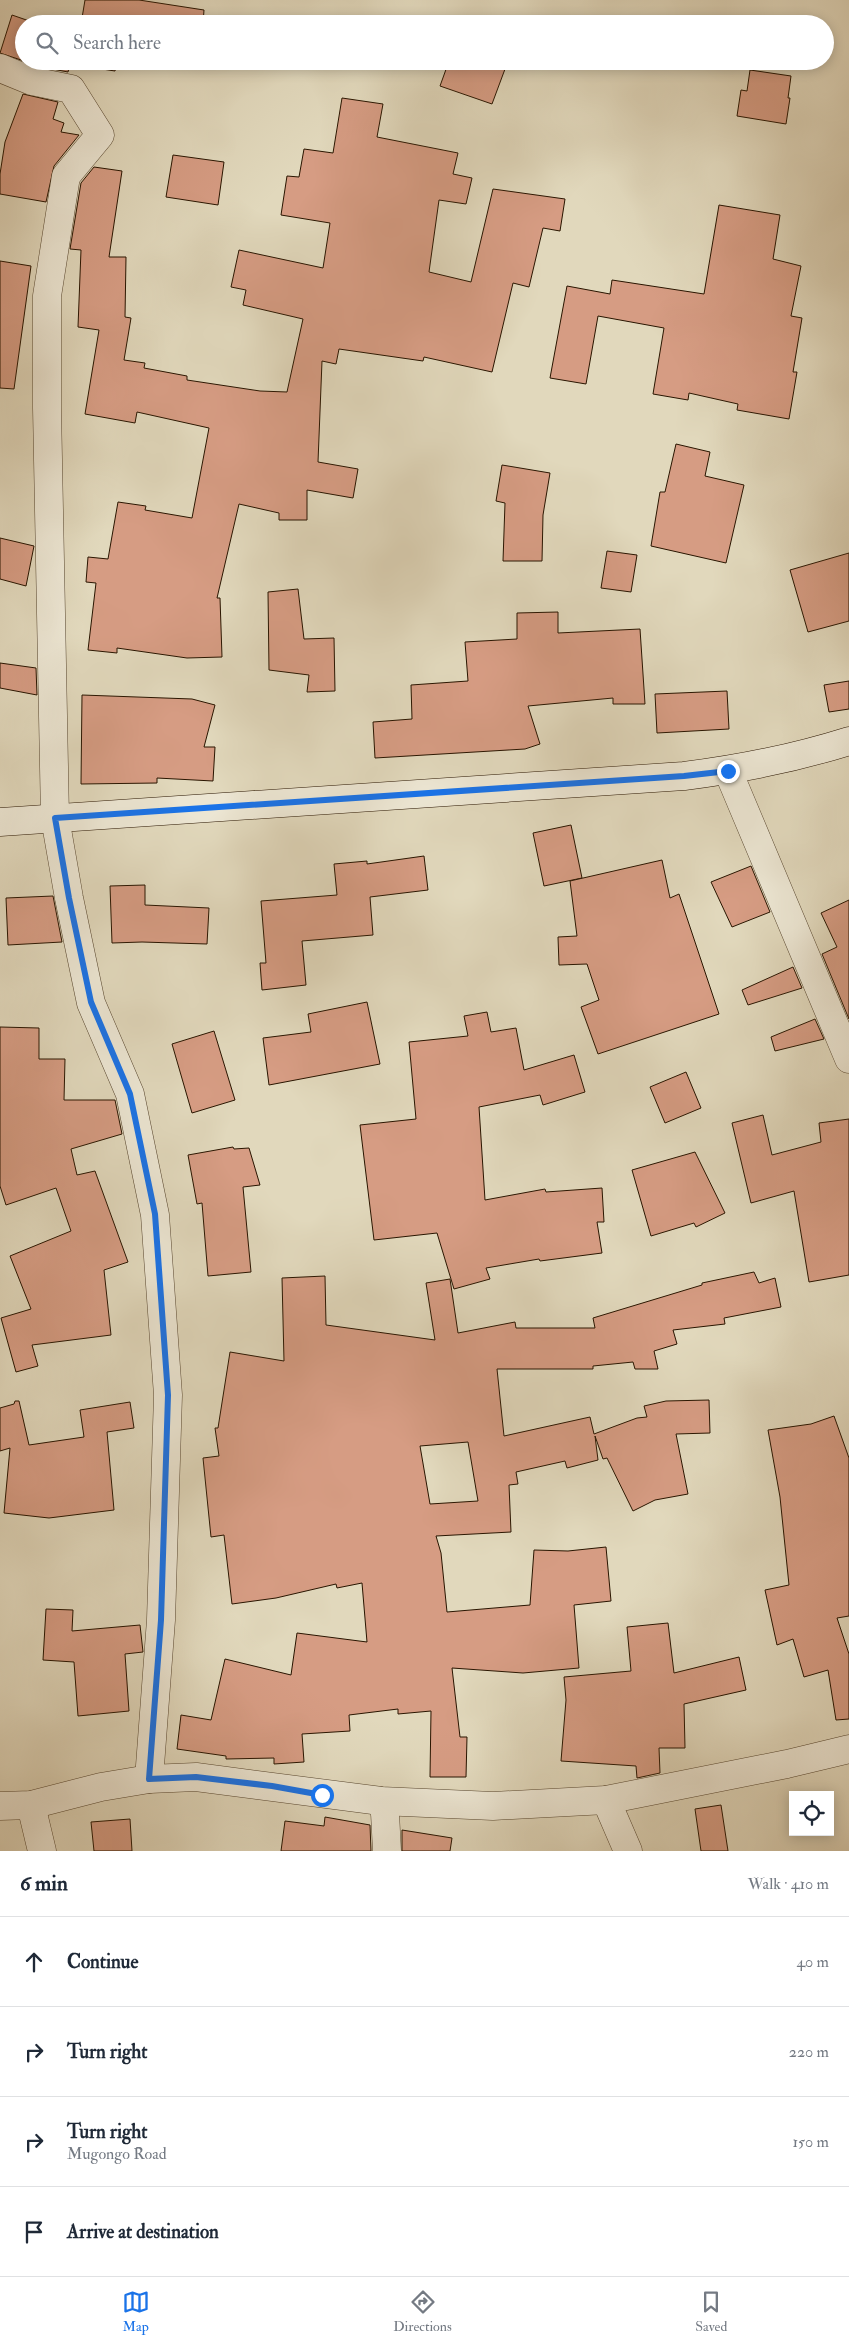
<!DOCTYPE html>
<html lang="en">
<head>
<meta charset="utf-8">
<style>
  :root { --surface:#fff; --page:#f6f6f7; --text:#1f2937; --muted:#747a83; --line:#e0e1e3; --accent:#1a73e8 }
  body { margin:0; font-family:"IM FELL Double Pica",serif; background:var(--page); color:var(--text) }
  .controls { position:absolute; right:15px; bottom:15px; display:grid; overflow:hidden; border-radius:0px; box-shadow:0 2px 12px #0003 }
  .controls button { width:45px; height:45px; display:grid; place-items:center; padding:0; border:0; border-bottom:1px solid var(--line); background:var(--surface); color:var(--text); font:25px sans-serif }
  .stop { position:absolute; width:15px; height:15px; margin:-11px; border:4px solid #1a73e8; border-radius:50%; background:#fff }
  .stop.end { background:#1a73e8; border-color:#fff; box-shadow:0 1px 5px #0008 }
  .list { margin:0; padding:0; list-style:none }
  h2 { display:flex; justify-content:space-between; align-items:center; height:65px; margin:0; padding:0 20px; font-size:21px }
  h2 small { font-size:16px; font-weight:400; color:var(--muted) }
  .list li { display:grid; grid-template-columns:32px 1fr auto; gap:15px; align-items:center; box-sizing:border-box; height:90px; padding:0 20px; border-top:1px solid var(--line) }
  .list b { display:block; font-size:19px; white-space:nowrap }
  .list p { margin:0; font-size:16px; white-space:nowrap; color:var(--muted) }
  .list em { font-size:16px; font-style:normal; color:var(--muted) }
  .icon { flex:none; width:28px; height:28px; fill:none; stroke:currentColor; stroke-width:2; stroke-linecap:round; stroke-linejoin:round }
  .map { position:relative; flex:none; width:849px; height:1851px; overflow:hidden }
  .search { position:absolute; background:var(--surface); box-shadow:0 2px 12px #0003; left:15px; right:15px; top:15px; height:55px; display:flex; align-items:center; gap:12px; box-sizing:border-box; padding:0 18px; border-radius:28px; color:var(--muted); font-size:19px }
  .sheet { height:425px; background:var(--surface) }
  nav { display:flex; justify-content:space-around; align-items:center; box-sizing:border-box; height:70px; border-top:1px solid var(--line); background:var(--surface); font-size:14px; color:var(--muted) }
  nav a { display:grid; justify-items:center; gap:2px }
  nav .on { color:var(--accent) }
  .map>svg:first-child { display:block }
  .building { fill:#d69c83; stroke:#291500; fill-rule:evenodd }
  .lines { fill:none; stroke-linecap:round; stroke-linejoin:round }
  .street-casing { stroke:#57462f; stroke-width:29 }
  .secondary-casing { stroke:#291500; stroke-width:29 }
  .street { stroke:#ece6d3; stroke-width:28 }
  .secondary { stroke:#ece6d3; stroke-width:28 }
  .route { stroke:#1a73e8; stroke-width:6 }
</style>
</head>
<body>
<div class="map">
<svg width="849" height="1851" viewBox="0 0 849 1851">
  <rect width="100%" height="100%" fill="#e1d8bc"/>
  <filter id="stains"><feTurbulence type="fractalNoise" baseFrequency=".004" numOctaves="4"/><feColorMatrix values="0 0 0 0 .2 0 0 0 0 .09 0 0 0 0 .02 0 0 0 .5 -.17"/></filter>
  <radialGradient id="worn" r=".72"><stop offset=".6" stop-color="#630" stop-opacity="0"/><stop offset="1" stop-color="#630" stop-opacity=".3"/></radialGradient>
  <!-- building -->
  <g class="building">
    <path d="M85,0H139L204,10L203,24H81Z"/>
    <path d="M12,15L38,24H24V61L0,53Z"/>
    <path d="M25,61H117L115,71L70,64L68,72L37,66Z"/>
    <path d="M449,61H484L505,69L492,104L440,86Z"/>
    <path d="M750,70L791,76L788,98H790L786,124L737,116L741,90L747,91Z"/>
    <path d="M23,94L58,102L53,119L64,123L61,132L79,135L54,166L46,202L0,194V174L5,142Z"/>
    <path d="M342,98L383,104L377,137L458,153L453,174L472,178L466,204L439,200L429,272L471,282L493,189L565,199L560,231L543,228L529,287L513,283L492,372L424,357L423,361L339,349L336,364L322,361L318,462L358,469L353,498L307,490V520H279V513L239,504L217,598H220L222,657L187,658L117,648V653L88,650L96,583L86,582L88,557L108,559L118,502L146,506L145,510L192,518L209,428L137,412L135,423L85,414L99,330L78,327L81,250L70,249L81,183L94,167L122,171L109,257H126L125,317L131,318L124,360L145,363L144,368L187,376V380L260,391L287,392L303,319L243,305L246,290L231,287L239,250L323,268L330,223L281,215L287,176L299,177L304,149L333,153Z"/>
    <path d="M173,155L224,162L218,205L166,197Z"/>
    <path d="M719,205L780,215L773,259L801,266L791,316L802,318L793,372H797L789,419L737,410L738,404L689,393L688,400L653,394L664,328L598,316L586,384L550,378L567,286L610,294L612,280L704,294Z"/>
    <path d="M0,261L31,266L14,389L0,388Z"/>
    <path d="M676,444L710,452L705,476L744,485L726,563L651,546L660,492H665Z"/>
    <path d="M502,465L550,473L543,515L542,561H503L505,503L496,501Z"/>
    <path d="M0,538L34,546L26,586L0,579Z"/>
    <path d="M607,551L637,555L631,592L601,588Z"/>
    <path d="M849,553V621L808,632L790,570Z"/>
    <path d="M298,589L304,639L334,638L335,691L307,692L309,675L269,670L268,592Z"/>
    <path d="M558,612V633L640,629L645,704H613V698L528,706L540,744L525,749L375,758L373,722L412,719L411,685L468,681L465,642L517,639V613Z"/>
    <path d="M0,663L36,668L37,695L0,688Z"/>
    <path d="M849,681V709L829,712L824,685Z"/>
    <path d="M727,691L729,729L657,733L655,694Z"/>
    <path d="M82,695L192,699L215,705L204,747H215L213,781L157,778V783L81,784Z"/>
    <path d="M571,825L582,878L544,886L533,833Z"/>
    <path d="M424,856L428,890L370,897L373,935L302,941L306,985L262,990L260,963H266L261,901L337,895L334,864L367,861V864Z"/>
    <path d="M662,860L670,898L679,894L719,1014L598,1054L581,1007L599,1000L587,964L559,965L558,937L577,936L570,881Z"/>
    <path d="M751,866L770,912L732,927L711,882Z"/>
    <path d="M145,885V905L209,908L207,944L142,942L112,943L110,886Z"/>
    <path d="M53,896L62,942L8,945L6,898Z"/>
    <path d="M849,900V1019L822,954L837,947L821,913Z"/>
    <path d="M793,967L802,988L748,1005L742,990Z"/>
    <path d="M367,1002L380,1064L269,1085L263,1038L311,1032L308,1014Z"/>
    <path d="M487,1012L491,1032L516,1028L524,1070L574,1055L585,1092L543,1105L540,1095L479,1107L485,1200L545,1189L546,1192L602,1188L604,1222H597L602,1253L540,1261L539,1259L486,1268L490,1279L454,1289L437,1233L374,1240L360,1125L416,1119L409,1042L468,1036L464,1016Z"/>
    <path d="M815,1019L824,1039L775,1051L771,1037Z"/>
    <path d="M0,1027L39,1028V1059H65L64,1100H115L122,1134L71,1149L77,1175L95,1171L128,1262L104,1270L111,1335L32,1345L38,1366L16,1372L1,1318L31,1309L10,1256L71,1231L56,1188L6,1205L0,1186Z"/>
    <path d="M214,1031L235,1100L192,1113L172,1044Z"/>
    <path d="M686,1072L701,1108L665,1123L650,1087Z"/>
    <path d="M763,1115L772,1155L821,1142L819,1123L849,1119V1275L809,1282L794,1191L751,1203L732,1123Z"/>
    <path d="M233,1147L234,1149L249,1148L260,1185L243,1187L251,1272L208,1276L202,1203L197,1204L188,1155Z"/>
    <path d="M695,1152L725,1213L696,1227L694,1223L651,1236L632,1170Z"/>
    <path d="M754,1272L759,1283L775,1278L781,1307L724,1318L725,1324L673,1330L677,1344L654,1351L658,1369H635L633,1362L593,1366V1369H497L504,1436L590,1417L594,1434L637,1418L647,1417L644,1406L666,1401L709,1400L710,1433L676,1434L688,1494L655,1500L633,1511L607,1458L603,1459L595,1436L598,1460L567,1468L565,1461L516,1472L518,1484L509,1485L511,1532L436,1536L441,1553L447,1612L530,1605L534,1550L568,1551L606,1547L611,1601L574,1605L579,1668L523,1673L452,1668L460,1737H467L466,1777H430L431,1711L398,1714V1709L349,1715L350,1731L302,1734L304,1762L274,1764V1758L226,1759V1756L177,1749L181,1715L211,1720L225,1659L291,1675L297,1633L367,1642L362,1583L337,1588L336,1584L276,1598L232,1604L224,1535L211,1537L203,1458L219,1456L215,1428H218L230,1352L284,1361L282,1278L325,1276L326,1325L435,1340L426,1283L450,1279L458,1333L515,1322L516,1328H595L593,1318L702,1285V1283ZM468,1442L478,1501L430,1504L420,1446Z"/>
    <path d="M15,1401H19L29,1445L84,1437L80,1410L130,1402L134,1428L107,1432L114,1510L49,1518L4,1513L10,1448L0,1451V1408L14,1404Z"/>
    <path d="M834,1416L849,1458V1616L837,1618L849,1654V1719L836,1720L828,1670L804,1677L793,1639L777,1645L765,1590L789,1585L780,1497L768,1430L811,1424Z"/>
    <path d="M46,1609L73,1610L72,1631L140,1625L143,1652L125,1654L129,1711L78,1716L74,1662L43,1660Z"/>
    <path d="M668,1623L674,1673L739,1657L746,1690L684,1704L685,1748H659L660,1773L637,1778L636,1766L561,1761L566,1700L564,1677L631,1671L627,1627Z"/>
    <path d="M721,1805L728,1851H701L695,1809Z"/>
    <path d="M325,1817L370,1825L371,1851H281L285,1821L324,1826Z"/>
    <path d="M130,1819L132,1851H94L91,1822Z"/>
    <path d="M402,1830L452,1838L450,1851H402Z"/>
  </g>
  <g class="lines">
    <!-- street casing -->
    <g class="street-casing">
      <g id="street">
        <path d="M0,68L32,81L71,89L100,135L66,176L47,296V408L55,818L69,898L91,1003L130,1094L155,1215L168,1395L161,1620L149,1779"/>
        <path d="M728,771L849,1059"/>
        <path d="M606,1800L628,1851"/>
        <path d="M381,1801L385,1813L387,1851"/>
        <path d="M31,1805L42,1851"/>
        <path d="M0,1806L31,1805L101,1787L149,1779L196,1777L381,1801L493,1806L606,1800L787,1764L849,1749"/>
      </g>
    </g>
    <!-- secondary casing -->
    <g class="secondary-casing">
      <path id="secondary" d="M0,822L684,776C740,769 795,758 849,741"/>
    </g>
    <!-- street -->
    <use href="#street" class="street"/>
    <!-- secondary -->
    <use href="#secondary" class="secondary"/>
  </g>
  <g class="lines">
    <!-- route -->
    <path class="route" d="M322,1795L272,1786L196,1777L149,1779L161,1620L168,1395L155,1214L130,1094L91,1002L69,898L55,818L684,776L728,771"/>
  </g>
  <rect width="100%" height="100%" filter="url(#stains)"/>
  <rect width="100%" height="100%" fill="url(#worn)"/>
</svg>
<div class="controls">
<button><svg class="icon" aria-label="locate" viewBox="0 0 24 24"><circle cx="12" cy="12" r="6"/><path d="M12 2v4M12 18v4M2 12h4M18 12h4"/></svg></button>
</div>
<div class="stop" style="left:322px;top:1795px"></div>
<div class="stop end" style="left:728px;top:771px"></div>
<div class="search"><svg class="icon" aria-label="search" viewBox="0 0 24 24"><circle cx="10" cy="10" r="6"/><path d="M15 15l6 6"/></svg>Search here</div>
</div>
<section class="sheet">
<h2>6 min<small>Walk · 410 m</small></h2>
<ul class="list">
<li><svg class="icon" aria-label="ahead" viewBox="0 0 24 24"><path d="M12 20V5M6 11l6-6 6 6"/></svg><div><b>Continue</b></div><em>40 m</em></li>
<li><svg class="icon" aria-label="right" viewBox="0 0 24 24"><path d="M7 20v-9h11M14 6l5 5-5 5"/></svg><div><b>Turn right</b></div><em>220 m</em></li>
<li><svg class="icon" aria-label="right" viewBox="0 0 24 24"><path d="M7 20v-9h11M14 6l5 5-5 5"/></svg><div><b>Turn right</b><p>Mugongo Road</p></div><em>150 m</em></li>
<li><svg class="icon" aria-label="arrive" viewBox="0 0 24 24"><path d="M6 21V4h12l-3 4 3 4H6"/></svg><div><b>Arrive at destination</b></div></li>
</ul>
</section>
<nav>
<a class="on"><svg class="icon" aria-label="map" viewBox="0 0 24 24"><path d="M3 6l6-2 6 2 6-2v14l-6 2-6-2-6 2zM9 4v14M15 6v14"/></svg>Map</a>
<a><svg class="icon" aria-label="directions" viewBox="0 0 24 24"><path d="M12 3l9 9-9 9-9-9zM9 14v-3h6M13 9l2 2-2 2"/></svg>Directions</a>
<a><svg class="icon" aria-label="saved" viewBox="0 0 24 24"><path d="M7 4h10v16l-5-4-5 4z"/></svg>Saved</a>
</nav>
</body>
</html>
